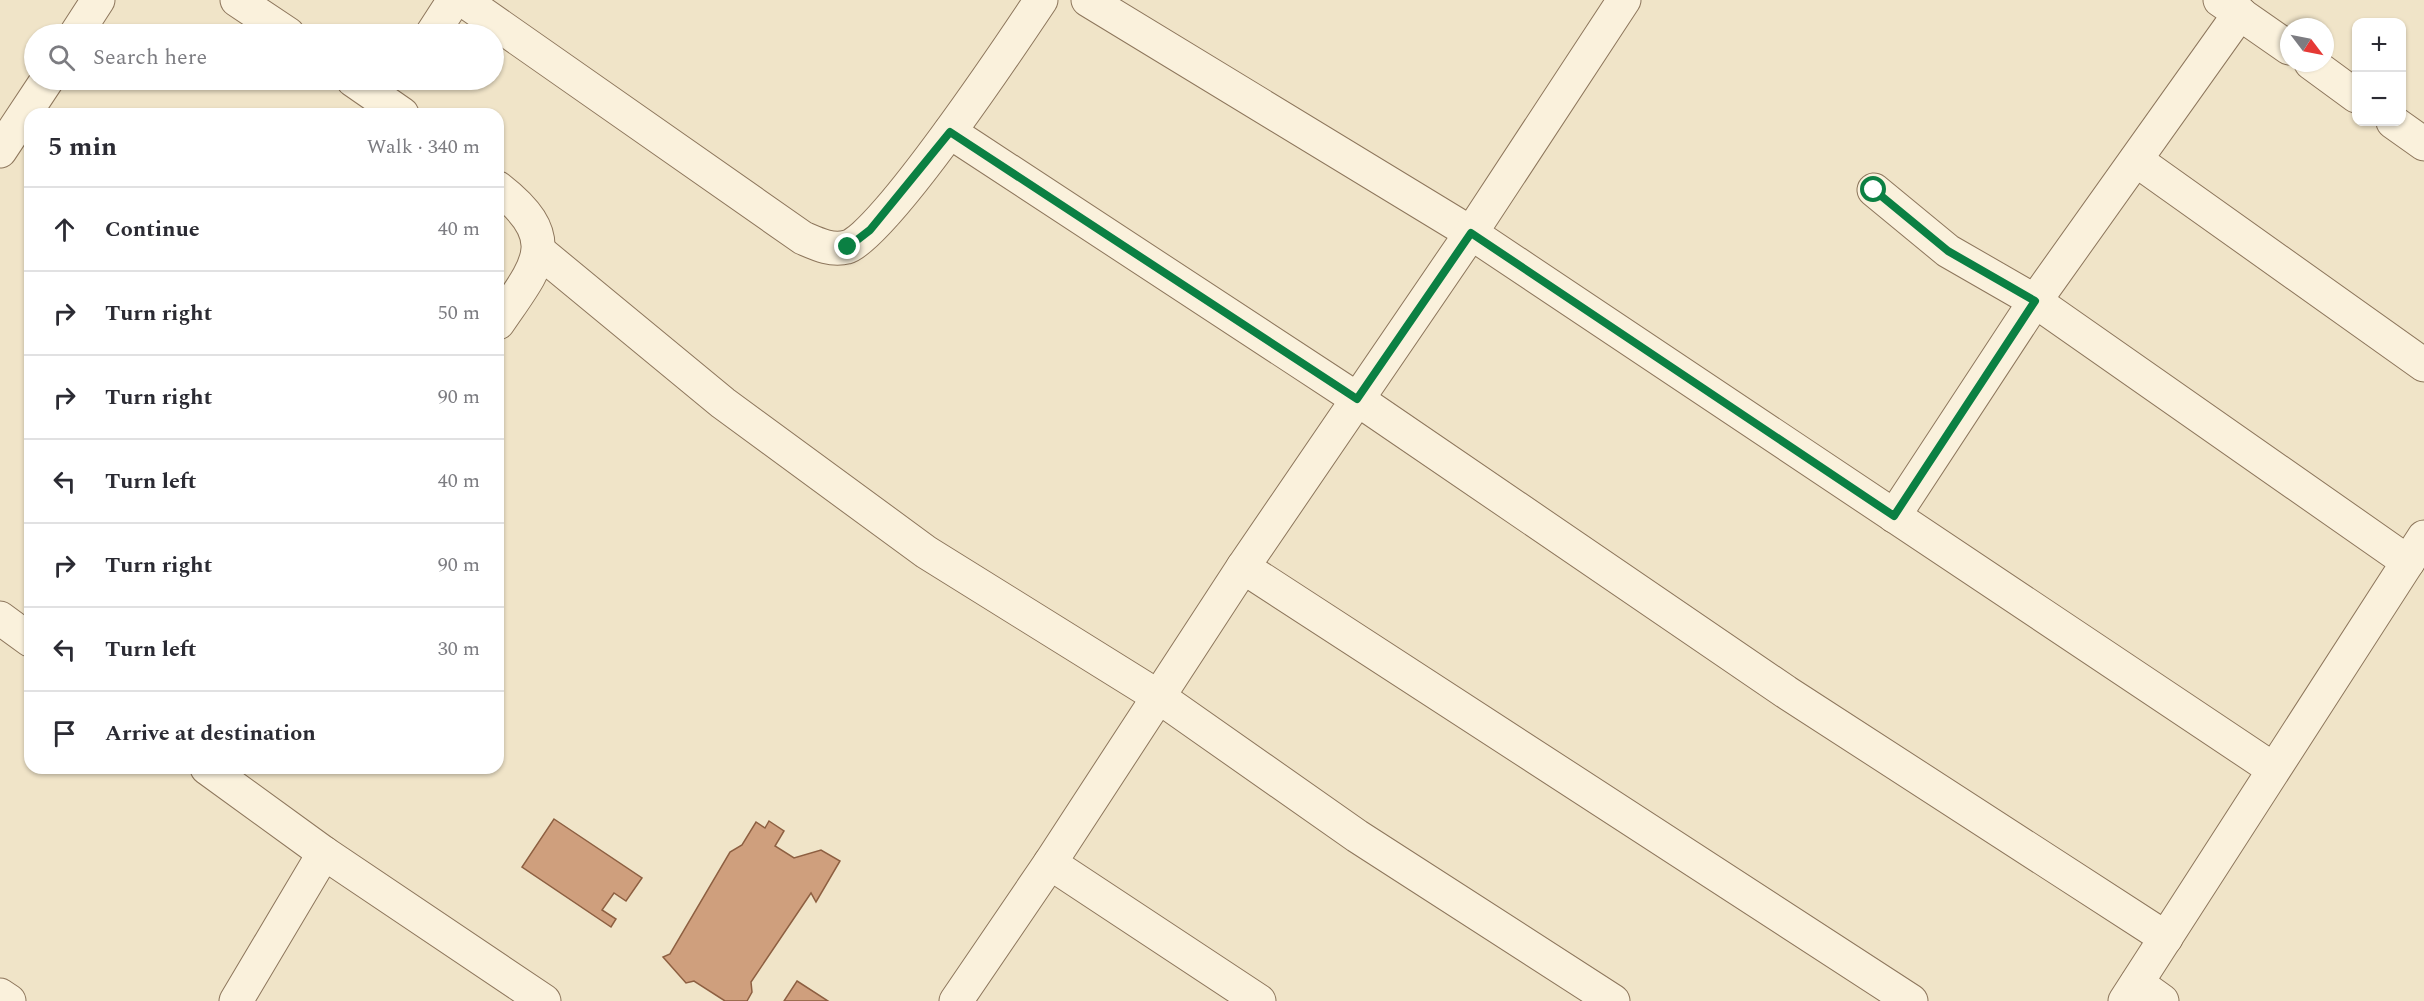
<!DOCTYPE html>
<html lang="en">
<head>
<meta charset="utf-8">
<style>
  :root { --surface:#fff; --page:#f2f2f3; --text:#2b2b33; --muted:#7c7c81; --line:#e1e1e2 }
  body { margin:0; font-family:Spectral,serif; background:var(--page); color:var(--text) }
  .controls { position:absolute; right:18px; top:18px; display:grid; overflow:hidden; border-radius:12px; box-shadow:0 2px 4px #0004 }
  .controls button { width:54px; height:54px; display:grid; place-items:center; padding:0; border:0; border-bottom:2px solid var(--line); background:var(--surface); color:var(--text); font:30px sans-serif }
  .compass { position:absolute; left:2280px; top:18px; width:54px; height:54px; border-radius:50%; background:var(--surface); box-shadow:0 2px 4px #0004; rotate:122deg }
  .stop { position:absolute; width:18px; height:18px; margin:-14px; border:4px solid #0b8043; border-radius:50%; background:#fff }
  .stop.end { background:#0b8043; border-color:#fff; box-shadow:0 2px 6px #0008 }
  .list { margin:0; padding:0; list-style:none }
  h2 { display:flex; justify-content:space-between; align-items:center; height:78px; margin:0; padding:0 24px; font-size:26px }
  h2 small { font-size:20px; font-weight:400; color:var(--muted) }
  .list li { display:grid; grid-template-columns:39px 1fr auto; gap:18px; align-items:center; box-sizing:border-box; height:84px; padding:0 24px; border-top:2px solid var(--line) }
  .list b { display:block; font-size:22px; white-space:nowrap }
  .list em { font-size:20px; font-style:normal; color:var(--muted) }
  .icon { flex:none; width:33px; height:33px; fill:none; stroke:currentColor; stroke-width:2; stroke-linecap:round; stroke-linejoin:round }
  .map { position:relative; flex:none; width:2424px; height:1001px; overflow:hidden }
  .search { position:absolute; background:var(--surface); box-shadow:0 2px 4px #0004; left:24px; top:24px; width:480px; height:66px; display:flex; align-items:center; gap:15px; box-sizing:border-box; padding:0 21px; border-radius:33px; color:var(--muted); font-size:22px }
  .panel { position:absolute; background:var(--surface); box-shadow:0 2px 4px #0004; left:24px; top:108px; width:480px; height:666px; border-radius:18px }
  .map>svg:first-child { display:block }
  .building { fill:#cf9f7d; stroke:#8d5f41; stroke-width:1.5 }
  .lines { fill:none; stroke-linecap:round; stroke-linejoin:round }
  .minor-casing { stroke:#8d765c; stroke-width:35 }
  .minor { stroke:#faf1dc; stroke-width:33 }
  .route { stroke:#0b8043; stroke-width:8 }
</style>
</head>
<body>
<div class="map">
<svg width="2424" height="1001" viewBox="0 0 2424 1001">
  <rect width="100%" height="100%" fill="#f0e4c8"/>
  <!-- building -->
  <g class="building">
    <path d="M554,819L642,878L626,901L614,893L602,910L616,919L611,927L522,867Z"/>
    <path d="M769,821L784,831L775,846L794,858L821,850L840,861L816,902L811,893L751,982L752,992L747,1001H725L694,981L686,983L663,957L670,954L730,852L742,845L756,822L765,828Z"/>
    <path d="M797,981L828,1001H784Z"/>
  </g>
  <g class="lines">
    <!-- minor casing -->
    <g class="minor-casing">
      <g id="minor">
        <path d="M237,0L288,34"/>
        <path d="M463,0L803,238C817,244 831,251 847,247C881,240 1015,39 1041,0"/>
        <path d="M1088,0L1471,233L2273,769"/>
        <path d="M2220,0L2289,48"/>
        <path d="M76,34L98,0"/>
        <path d="M432,34L454,0"/>
        <path d="M2311,63L2356,96"/>
        <path d="M353,80L402,114"/>
        <path d="M2393,122L2424,144"/>
        <path d="M950,132L1357,399L1786,692L2166,938"/>
        <path d="M0,151L47,80"/>
        <path d="M2136,160L2424,365"/>
        <path d="M498,188C565,240 536,267 498,323"/>
        <path d="M1874,190L1948,251L2035,301L2408,562"/>
        <path d="M540,252L723,403L926,552L1159,697L1357,836L1613,1001"/>
        <path d="M1894,516L2035,301L2240,13"/>
        <path d="M1243,567L1911,1001"/>
        <path d="M0,618L30,640"/>
        <path d="M207,768L324,853L236,1001"/>
        <path d="M324,853L544,1001"/>
        <path d="M1050,863L1259,1001"/>
        <path d="M2137,983L2162,1001"/>
        <path d="M0,995L9,1001"/>
        <path d="M956,1001L1050,863L1243,567L1471,233L1624,0"/>
        <path d="M2125,1001L2424,537"/>
      </g>
    </g>
    <!-- minor -->
    <use href="#minor" class="minor"/>
  </g>
  <g class="lines">
    <!-- route -->
    <path class="route" d="M848,247L870,230L950,132L1357,399L1471,233L1894,516L2035,301L1948,251L1874,190"/>
  </g>
</svg>
<div class="controls">
<button>+</button>
<button>−</button>
</div>
<svg class="compass" viewBox="-18 -18 36 36"><path d="M0-13l5 13h-10z" fill="#e53935"/><path d="M0 13l5-13h-10z" fill="#7c7c81"/></svg>
<div class="stop" style="left:1874px;top:190px"></div>
<div class="stop end" style="left:848px;top:247px"></div>
<div class="search"><svg class="icon" aria-label="search" viewBox="0 0 24 24"><circle cx="10" cy="10" r="6"/><path d="M15 15l6 6"/></svg>Search here</div>
<section class="panel">
<h2>5 min<small>Walk · 340 m</small></h2>
<ul class="list">
<li><svg class="icon" aria-label="ahead" viewBox="0 0 24 24"><path d="M12 20V5M6 11l6-6 6 6"/></svg><div><b>Continue</b></div><em>40 m</em></li>
<li><svg class="icon" aria-label="right" viewBox="0 0 24 24"><path d="M7 20v-9h11M14 6l5 5-5 5"/></svg><div><b>Turn right</b></div><em>50 m</em></li>
<li><svg class="icon" aria-label="right" viewBox="0 0 24 24"><path d="M7 20v-9h11M14 6l5 5-5 5"/></svg><div><b>Turn right</b></div><em>90 m</em></li>
<li><svg class="icon" aria-label="left" viewBox="0 0 24 24"><path d="M17 20v-9H6M10 6l-5 5 5 5"/></svg><div><b>Turn left</b></div><em>40 m</em></li>
<li><svg class="icon" aria-label="right" viewBox="0 0 24 24"><path d="M7 20v-9h11M14 6l5 5-5 5"/></svg><div><b>Turn right</b></div><em>90 m</em></li>
<li><svg class="icon" aria-label="left" viewBox="0 0 24 24"><path d="M17 20v-9H6M10 6l-5 5 5 5"/></svg><div><b>Turn left</b></div><em>30 m</em></li>
<li><svg class="icon" aria-label="arrive" viewBox="0 0 24 24"><path d="M6 21V4h12l-3 4 3 4H6"/></svg><div><b>Arrive at destination</b></div></li>
</ul>
</section>
</div>
</body>
</html>
